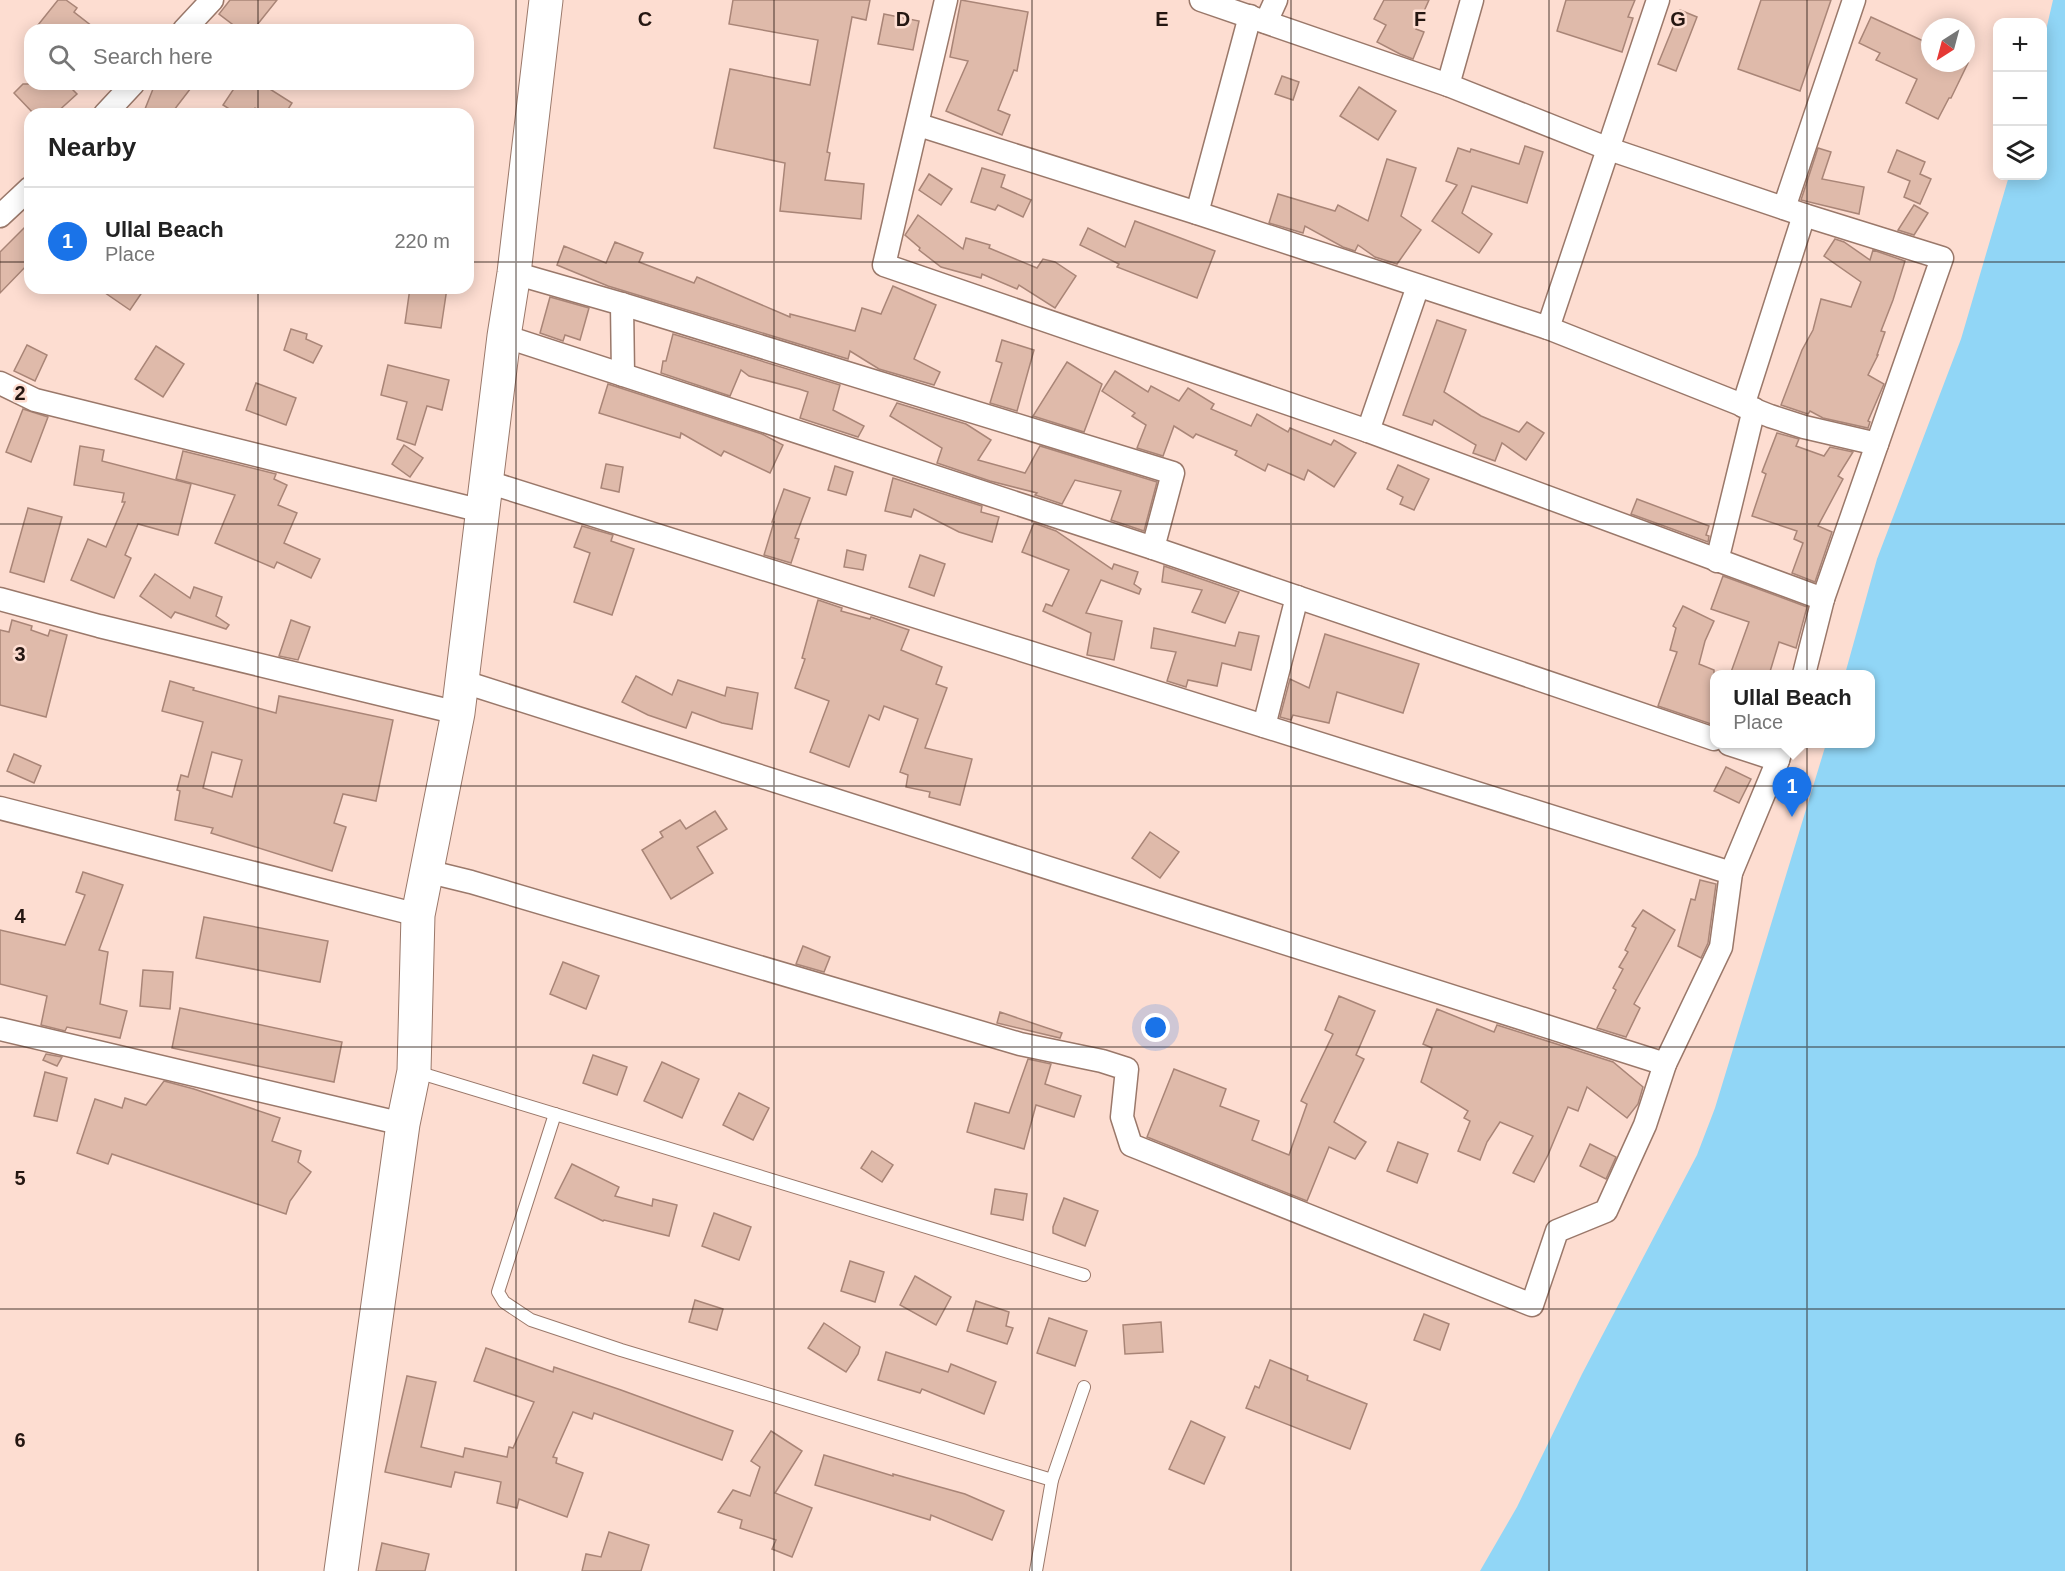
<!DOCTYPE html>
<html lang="en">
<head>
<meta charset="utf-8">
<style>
  :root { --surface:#fff; --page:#f2f2f2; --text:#222; --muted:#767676; --line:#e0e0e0; --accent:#1a73e8 }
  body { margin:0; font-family:Helvetica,sans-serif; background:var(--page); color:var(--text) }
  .controls { position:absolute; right:18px; top:18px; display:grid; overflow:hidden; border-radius:12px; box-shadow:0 3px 15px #0003 }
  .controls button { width:54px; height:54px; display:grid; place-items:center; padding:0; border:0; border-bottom:2px solid var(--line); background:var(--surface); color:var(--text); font:30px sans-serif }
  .compass { position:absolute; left:1921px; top:18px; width:54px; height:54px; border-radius:50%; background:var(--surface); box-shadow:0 3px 15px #0003; rotate:216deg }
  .you { position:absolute; left:1156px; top:1028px; width:21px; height:21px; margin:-15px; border:4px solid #fff; border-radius:50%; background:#1a73e8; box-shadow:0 0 0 9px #1a73e833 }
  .badge { display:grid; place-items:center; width:39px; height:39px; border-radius:50%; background:var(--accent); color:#fff; font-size:20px; font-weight:700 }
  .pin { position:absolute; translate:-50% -50px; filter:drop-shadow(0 2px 3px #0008) }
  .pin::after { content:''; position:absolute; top:32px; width:21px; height:18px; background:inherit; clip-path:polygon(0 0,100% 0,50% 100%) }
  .popup { position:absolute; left:1710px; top:670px; width:165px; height:78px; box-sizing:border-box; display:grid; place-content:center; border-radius:12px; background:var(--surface); filter:drop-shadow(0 2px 4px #0005); font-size:20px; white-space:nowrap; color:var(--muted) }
  .popup b { font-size:22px; color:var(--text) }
  .popup::after { content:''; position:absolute; left:50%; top:100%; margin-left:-12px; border:12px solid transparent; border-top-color:var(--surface) }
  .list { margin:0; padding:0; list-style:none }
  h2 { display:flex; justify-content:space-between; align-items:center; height:78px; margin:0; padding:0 24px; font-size:26px }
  h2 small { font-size:20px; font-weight:400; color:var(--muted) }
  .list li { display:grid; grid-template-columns:39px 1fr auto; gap:18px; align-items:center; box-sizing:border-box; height:108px; padding:0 24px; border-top:2px solid var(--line) }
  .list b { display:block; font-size:22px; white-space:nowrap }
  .list p { margin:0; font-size:20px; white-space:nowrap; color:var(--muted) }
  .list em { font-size:20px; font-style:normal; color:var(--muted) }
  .icon { flex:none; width:33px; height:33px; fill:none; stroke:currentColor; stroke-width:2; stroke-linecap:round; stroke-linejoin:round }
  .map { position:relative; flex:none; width:2065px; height:1571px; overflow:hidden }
  .search { position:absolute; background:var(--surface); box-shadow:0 3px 15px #0003; left:24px; top:24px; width:450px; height:66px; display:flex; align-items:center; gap:15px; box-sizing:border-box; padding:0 21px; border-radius:18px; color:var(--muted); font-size:22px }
  .panel { position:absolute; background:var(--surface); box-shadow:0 3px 15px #0003; left:24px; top:108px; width:450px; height:186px; border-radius:18px }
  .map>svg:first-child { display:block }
  .water { fill:#91d6f6 }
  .building { fill:#dfbaaa; stroke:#a98577; stroke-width:1.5; fill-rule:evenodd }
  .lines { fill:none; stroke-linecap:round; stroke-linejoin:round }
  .lane-casing { stroke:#9a786a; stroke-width:14 }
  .street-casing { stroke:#9a786a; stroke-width:25 }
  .secondary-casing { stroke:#9a786a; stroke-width:35 }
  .lane { stroke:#fff; stroke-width:12 }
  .street { stroke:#fff; stroke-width:22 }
  .secondary { stroke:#fff; stroke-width:33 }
  .grid { fill:none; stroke:#241611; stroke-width:1.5; stroke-opacity:0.55 }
  .grid-label { font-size:20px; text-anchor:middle; font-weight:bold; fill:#241611; stroke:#fdddd1; stroke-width:5; stroke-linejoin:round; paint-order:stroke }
</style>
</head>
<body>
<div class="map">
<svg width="2065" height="1571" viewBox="0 0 2065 1571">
  <rect width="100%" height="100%" fill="#fdddd1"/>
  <!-- water -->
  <path class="water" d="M2053,0H2065V1571H1480L1517,1507L1582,1374L1697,1155L1715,1108L1826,744H1870V674H1845L1877,559L1961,339L2009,176H2042L2043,43Z"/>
  <!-- building -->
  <g class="building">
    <path d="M58,0H66L77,8L74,12L97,30H34Z"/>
    <path d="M230,0H277L253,30H240L219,14Z"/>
    <path d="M733,0H870L866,20L852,17L827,152L830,153L825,180L864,184L861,219L780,211L785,163L714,148L730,69L810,85L818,40L729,24Z"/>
    <path d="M961,0L1028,12L1017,71L1014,70L998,110L1010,115L1002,135L946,111L968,61L950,57Z"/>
    <path d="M1384,0H1429L1416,29L1424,32L1413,59L1400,54L1377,42L1386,25L1374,19Z"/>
    <path d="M1566,0H1635L1628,17L1633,18L1622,52L1557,31Z"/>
    <path d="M1761,0H1831L1800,91L1738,69Z"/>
    <path d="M1680,10L1697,17L1676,71L1658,64Z"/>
    <path d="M884,14L919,21L913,50L878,44Z"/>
    <path d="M1871,17L1930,44V63H1968L1951,98H1949L1938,119L1906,103L1917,79L1876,60L1880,53L1859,43Z"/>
    <path d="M1282,76L1299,82L1293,100L1275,94Z"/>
    <path d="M23,84H67L77,94L55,114H34L14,93Z"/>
    <path d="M155,84H194L171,114H143Z"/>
    <path d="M237,84H262L292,103L285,114H264L255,108L251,114H237L223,105Z"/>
    <path d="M1359,87L1396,111L1378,140L1340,116Z"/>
    <path d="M1525,146L1543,152L1527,203L1472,186L1462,213L1492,234L1479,253L1432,221L1457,185L1446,181L1458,148L1470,152L1471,149L1519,164Z"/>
    <path d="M1818,148L1831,152L1822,179L1864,187L1859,214L1801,200Z"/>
    <path d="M1897,150L1925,162L1920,174L1931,179L1920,204L1904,197L1910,181L1888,172Z"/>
    <path d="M1387,159L1416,168L1401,216L1421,230L1397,264L1375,257L1358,245L1355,251L1343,247L1305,226L1303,233L1269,223L1278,194L1335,211L1338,205L1368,221Z"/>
    <path d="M982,168L1005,175L1001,187L1031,200L1023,217L998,205L995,210L971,202Z"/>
    <path d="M929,174L952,189L941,205L919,190Z"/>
    <path d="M1914,205L1928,213L1914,235L1898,230Z"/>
    <path d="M918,215L963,249L966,238L990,245L989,248L1037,268L1043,259L1055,262L1076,276L1055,308L1019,285L1017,289L982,274L981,278L941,267L919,250L920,248L905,235Z"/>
    <path d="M1135,221L1215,251L1197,298L1117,267L1119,264L1080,245L1088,228L1125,247Z"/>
    <path d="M30,222V262L0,293V252Z"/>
    <path d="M1835,239L1844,242L1870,260L1873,250L1905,261L1893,300L1881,331L1885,332L1877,355H1878L1868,375L1884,384L1868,421L1870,422L1868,428L1823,418L1810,411L1808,414L1781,405L1802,350L1813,330L1821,299L1851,307L1861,282L1824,256Z"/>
    <path d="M615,242L643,253L639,262L694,283L697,277L790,317V314L855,331L862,308L881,314L893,286L936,305L914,359L940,372L934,385L879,369L850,351L848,359L608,286L557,265L564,246L606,263Z"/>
    <path d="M98,288H145L130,310Z"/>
    <path d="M410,288H447L441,328L405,323Z"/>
    <path d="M550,297L589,308L580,340L565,335L563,341L540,333Z"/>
    <path d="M1437,320L1466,330L1444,392L1481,416L1519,432L1527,422L1544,433L1526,460L1502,443L1495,461L1473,453L1476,445L1434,420L1432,425L1403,415Z"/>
    <path d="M291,329L307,334L306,339L322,346L313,363L284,350Z"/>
    <path d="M673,334L840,385L833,410L864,426L858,437L800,418L808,392L799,389L749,376L741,370L730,396L661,373L663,361H666Z"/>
    <path d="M1002,340L1034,350L1017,411L990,403L1002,363L996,361Z"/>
    <path d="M27,345L47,355L35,381L14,371Z"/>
    <path d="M156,346L184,364L163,397L135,379Z"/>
    <path d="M1067,362L1102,384L1084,432L1033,416Z"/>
    <path d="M388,365L449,380L442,410L427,406L415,445L397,439L407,402L381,395Z"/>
    <path d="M1115,371L1148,392L1151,386L1179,401L1188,388L1214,404L1211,409L1251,426L1257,414L1288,432L1290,428L1331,445L1334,440L1356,453L1334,487L1308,470L1304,480L1268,464L1265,471L1235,455L1237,451L1196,434L1193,438L1174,426L1163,456L1137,448L1146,425L1132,416L1135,413L1102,391Z"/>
    <path d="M256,383L296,398L286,425L246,410Z"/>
    <path d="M608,384L762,434L783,445L770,473L724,451L721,456L681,433L680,438L599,413Z"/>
    <path d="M897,403L966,424L991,440L978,460L1025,473L1040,446L1157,482L1144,531L1111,520L1121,491L1075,480L1062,504L1035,495L1037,493L990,481L937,463L942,448L890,416Z"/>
    <path d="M23,409L48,417L31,462L6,452Z"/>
    <path d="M1777,433L1799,439L1796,446L1824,456L1830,447L1853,452L1838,476L1843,479L1818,526L1832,532L1815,582L1792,573L1803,543L1794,539L1797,531L1752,516L1766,474L1762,472Z"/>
    <path d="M404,445L423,458L410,477L392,464Z"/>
    <path d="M80,446L104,450L102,461L191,484L178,535L138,524L125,555L131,558L114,598L71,580L88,539L106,547L125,502H122L124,493L74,485Z"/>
    <path d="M183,451L276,474L274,479L287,485L278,505L297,513L284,543L320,559L311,578L277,562L274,568L215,543L235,495L176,479Z"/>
    <path d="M606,464L623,467L619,492L601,488Z"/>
    <path d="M1398,465L1429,479L1414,510L1400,504L1403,497L1387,489Z"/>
    <path d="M835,466L853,472L846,495L828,490Z"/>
    <path d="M893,478L982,506L981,512L999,517L992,542L959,532L914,509L911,517L885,511Z"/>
    <path d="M784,489L810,498L795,538L799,539L791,563L764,555L774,522H772Z"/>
    <path d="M1637,499L1709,526L1706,535L1709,536L1708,542L1631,514Z"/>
    <path d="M28,508L62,517L44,582L10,572Z"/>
    <path d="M1034,523L1056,531L1112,569L1114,564L1138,572L1134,584L1141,589L1139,594L1101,580L1086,613L1122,621L1114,660L1087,655L1091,633L1043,611L1046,604L1052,606L1069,570L1022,552Z"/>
    <path d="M582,526L613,535L611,541L634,549L612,615L574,602L590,553L574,547Z"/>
    <path d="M847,550L866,555L863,570L844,567Z"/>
    <path d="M920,555L945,564L934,596L909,587Z"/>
    <path d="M1164,566L1239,592L1225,623L1192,612L1202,590L1162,582Z"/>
    <path d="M155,574L190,598L194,587L222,597L216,616L229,625L226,629L175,612L171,618L140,596Z"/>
    <path d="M1723,576L1807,607L1796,648L1779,642L1769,675H1730L1749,622L1711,609Z"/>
    <path d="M818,600L842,608L841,611L870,619L871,617L909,630L901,650L942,667L936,684L947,688L925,748L972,759L960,805L929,797L930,792L906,787L908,775L900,772L918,719L884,706L879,720L869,715L849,767L810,752L829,701L795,688L805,659L802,658Z"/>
    <path d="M1683,606L1714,621L1705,641L1699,664L1714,670V725L1658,706L1677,652L1670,650L1676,628L1673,626Z"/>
    <path d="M12,620L32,626L31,630L48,636L50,630L67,635L46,717L0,705V630L9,632Z"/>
    <path d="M291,620L310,627L298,660L279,656Z"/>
    <path d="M1154,628L1235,646L1239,632L1259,636L1251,670L1222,663L1217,686L1188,680L1186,687L1167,681L1176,652L1151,648Z"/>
    <path d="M1325,634L1419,664L1403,713L1337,692L1329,723L1293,715L1291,720L1280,717L1290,679L1309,688Z"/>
    <path d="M636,676L672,695L678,680L725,696L727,687L758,693L752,729L722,723L692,712L686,728L648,715L622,702Z"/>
    <path d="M170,681L194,688L193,690L276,713L279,696L393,720L376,801L343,794L334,823L346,827L332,871L211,833L213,828L175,820L180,791L177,790L181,775L188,777L203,722L162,711ZM212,752L242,760L232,797L203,788Z"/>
    <path d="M14,754L41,766L34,783L7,771Z"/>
    <path d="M1726,767L1751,779L1739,803L1714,791Z"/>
    <path d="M715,811L727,829L697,847L713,873L671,899L642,850L663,837L660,832L680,820L686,829Z"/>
    <path d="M1150,832L1179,852L1160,878L1132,858Z"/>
    <path d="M83,872L123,885L99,950L108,952L100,1004L127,1011L120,1038L67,1027L65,1031L41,1025L47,996L0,984V930L65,945L85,895L76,892Z"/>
    <path d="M1700,880L1716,884L1708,943L1701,958L1678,946L1691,899L1695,900Z"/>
    <path d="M1643,910L1675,930L1634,1004L1640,1008L1626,1037L1597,1028L1616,990L1613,988L1623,969L1619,967L1628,952L1625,950L1636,928L1632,926Z"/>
    <path d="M204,917L328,941L320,982L196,958Z"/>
    <path d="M803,946L830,957L824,972L796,964Z"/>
    <path d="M563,962L599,976L586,1009L550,994Z"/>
    <path d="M143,970L173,972L170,1009L140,1006Z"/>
    <path d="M1339,996L1375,1011L1356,1055L1364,1059L1334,1122L1366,1142L1355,1159L1329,1147L1307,1201L1147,1137L1174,1069L1226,1089L1220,1106L1259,1121L1252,1140L1289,1155L1307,1104L1301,1101L1333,1034L1325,1030Z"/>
    <path d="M180,1008L342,1042L334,1082L172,1048Z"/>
    <path d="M1437,1009L1494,1032L1497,1025L1613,1062L1643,1087L1638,1104L1627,1118L1587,1087L1578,1111L1568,1107L1548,1155L1534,1182L1513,1173L1533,1136L1500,1122L1487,1142L1480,1160L1458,1151L1470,1121L1464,1118L1468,1111L1421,1082L1432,1048L1423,1044Z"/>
    <path d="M1000,1012L1062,1033L1060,1038L997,1023Z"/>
    <path d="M46,1054L62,1057L57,1066L43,1060Z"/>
    <path d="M593,1055L627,1067L617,1095L583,1083Z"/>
    <path d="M1028,1059L1051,1064L1045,1084L1081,1096L1074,1117L1036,1105L1024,1149L967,1132L975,1103L1009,1113Z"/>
    <path d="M662,1062L699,1079L682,1118L644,1101Z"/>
    <path d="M45,1072L67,1078L57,1121L34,1116Z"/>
    <path d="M164,1081L194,1089L280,1118L272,1141L301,1151L298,1162L311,1172L290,1201L286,1214L112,1154L108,1164L77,1153L95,1099L122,1108L125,1098L146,1105Z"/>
    <path d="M739,1093L769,1108L753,1140L723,1125Z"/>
    <path d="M1398,1142L1428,1154L1417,1183L1387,1171Z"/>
    <path d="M1590,1144L1616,1157L1606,1179L1580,1166Z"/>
    <path d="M872,1151L893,1165L882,1182L861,1168Z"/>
    <path d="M572,1164L619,1187L615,1196L652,1206L653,1199L677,1205L669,1236L604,1220L603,1221L555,1198Z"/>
    <path d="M995,1189L1027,1194L1023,1220L991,1214Z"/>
    <path d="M1064,1198L1098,1211L1085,1246L1053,1233V1227Z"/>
    <path d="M714,1213L751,1227L739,1260L702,1246Z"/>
    <path d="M850,1261L884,1272L875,1302L841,1291Z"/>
    <path d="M915,1276L951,1297L936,1325L900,1305Z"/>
    <path d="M695,1300L723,1309L717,1330L689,1322Z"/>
    <path d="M976,1301L1009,1312L1006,1326L1013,1328L1007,1344L967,1331Z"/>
    <path d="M1424,1314L1449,1324L1440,1350L1414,1340Z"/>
    <path d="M1049,1318L1087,1331L1075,1366L1037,1353Z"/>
    <path d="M1161,1322L1163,1352L1125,1354L1123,1325Z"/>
    <path d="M824,1323L860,1347L858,1354L846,1372L808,1348Z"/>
    <path d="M486,1348L553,1372L554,1367L621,1390L733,1431L722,1460L594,1413L592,1419L573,1412L553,1457L557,1458L556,1463L583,1473L567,1517L519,1499L517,1508L497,1503L501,1482L455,1472L451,1487L385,1472L407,1376L436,1382L421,1447L463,1457L465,1448L507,1457L509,1447L513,1448L534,1402L474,1381Z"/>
    <path d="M886,1352L948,1372L951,1364L996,1382L984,1414L922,1389L920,1393L878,1380Z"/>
    <path d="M1270,1360L1308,1376L1307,1380L1367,1404L1350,1449L1246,1408L1255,1386L1259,1388Z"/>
    <path d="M1191,1421L1225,1437L1204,1484L1169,1469Z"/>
    <path d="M771,1431L802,1451L775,1493L812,1508L792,1557L772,1549L776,1540L740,1528L742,1520L718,1512L733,1490L750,1496L760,1467L751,1461Z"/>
    <path d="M824,1455L893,1476V1474L965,1494L1004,1511L992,1540L931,1515L930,1520L815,1485Z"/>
    <path d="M609,1532L649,1545L641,1571H582L586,1554L601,1557Z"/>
    <path d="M382,1543L429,1554L425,1571H376Z"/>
  </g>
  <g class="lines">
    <!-- lane casing -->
    <g class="lane-casing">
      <g id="lane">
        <path d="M417,1072L1084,1275"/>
        <path d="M555,1114L498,1292L504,1302L531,1320L621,1350L1052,1480"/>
        <path d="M1036,1571L1052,1480L1084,1387"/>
      </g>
    </g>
    <!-- street casing -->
    <g class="street-casing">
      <g id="street">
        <path d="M946,0L884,265L1368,431L1823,599"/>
        <path d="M1201,0L1448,85L1609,149L1804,215L1942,258L1823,599L1804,674"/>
        <path d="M1266,22L1276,0"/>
        <path d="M184,30L212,0"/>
        <path d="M1448,85L1472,0"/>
        <path d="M105,114L133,84"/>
        <path d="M919,125L1197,213L1548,328L1770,416L1804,427L1877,444"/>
        <path d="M1784,208L1854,0"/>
        <path d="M1197,213L1250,16"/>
        <path d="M0,216L30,188"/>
        <path d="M514,273L622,304L1173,473L1153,548"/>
        <path d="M622,304L623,375"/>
        <path d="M1548,328L1658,0"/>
        <path d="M504,336L1153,548L1714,739"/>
        <path d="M0,383L35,400L482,511"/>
        <path d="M1743,406L1804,215"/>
        <path d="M1368,431L1418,286"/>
        <path d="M486,484L491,483L1731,873"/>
        <path d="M1717,561L1754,409"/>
        <path d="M0,599L99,626L458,713"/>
        <path d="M461,681L1665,1064"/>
        <path d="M1264,726L1297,597"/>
        <path d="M1729,744L1778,760"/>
        <path d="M0,808L418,915"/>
        <path d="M426,871L471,882L1020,1044L1102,1061L1127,1069L1122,1117L1131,1145L1532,1305L1557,1231L1606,1211L1645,1125L1665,1064L1721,947L1731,873L1778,760L1783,744"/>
        <path d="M0,1029L403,1124"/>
      </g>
    </g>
    <!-- secondary casing -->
    <g class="secondary-casing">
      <path id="secondary" d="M341,1571L403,1124L414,1071L418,915L458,713L504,336L514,273L546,0"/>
    </g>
    <!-- lane -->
    <use href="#lane" class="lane"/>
    <!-- street -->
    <use href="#street" class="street"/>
    <!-- secondary -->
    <use href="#secondary" class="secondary"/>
  </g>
  <!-- grid -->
  <path class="grid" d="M258,0V30M516,0V1571M774,0V1571M1032,0V1571M1291,0V1571M1549,0V1571M1807,0V1571M258,84V114M0,262H30M468,262H2065M258,288V1571M0,524H2065M0,786H2065M0,1047H2065M0,1309H2065"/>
  <g class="grid-label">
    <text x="645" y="26">C</text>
    <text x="903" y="26">D</text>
    <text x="1162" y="26">E</text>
    <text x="1420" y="26">F</text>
    <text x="1678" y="26">G</text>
    <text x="20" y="400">2</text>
    <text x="20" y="661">3</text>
    <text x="20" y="923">4</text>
    <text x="20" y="1185">5</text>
    <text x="20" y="1447">6</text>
  </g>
</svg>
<div class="controls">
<button>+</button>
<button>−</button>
<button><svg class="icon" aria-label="layers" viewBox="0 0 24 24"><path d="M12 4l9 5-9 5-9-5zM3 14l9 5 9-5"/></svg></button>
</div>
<svg class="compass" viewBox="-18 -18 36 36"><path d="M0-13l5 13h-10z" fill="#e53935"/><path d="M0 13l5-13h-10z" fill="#767676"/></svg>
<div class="you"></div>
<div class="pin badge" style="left:1792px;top:817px">1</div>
<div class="popup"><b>Ullal Beach</b>Place</div>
<div class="search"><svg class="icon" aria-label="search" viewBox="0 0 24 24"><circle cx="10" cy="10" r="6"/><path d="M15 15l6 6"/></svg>Search here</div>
<section class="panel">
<h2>Nearby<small></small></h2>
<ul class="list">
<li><span class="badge">1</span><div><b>Ullal Beach</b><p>Place</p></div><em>220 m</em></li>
</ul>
</section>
</div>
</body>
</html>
